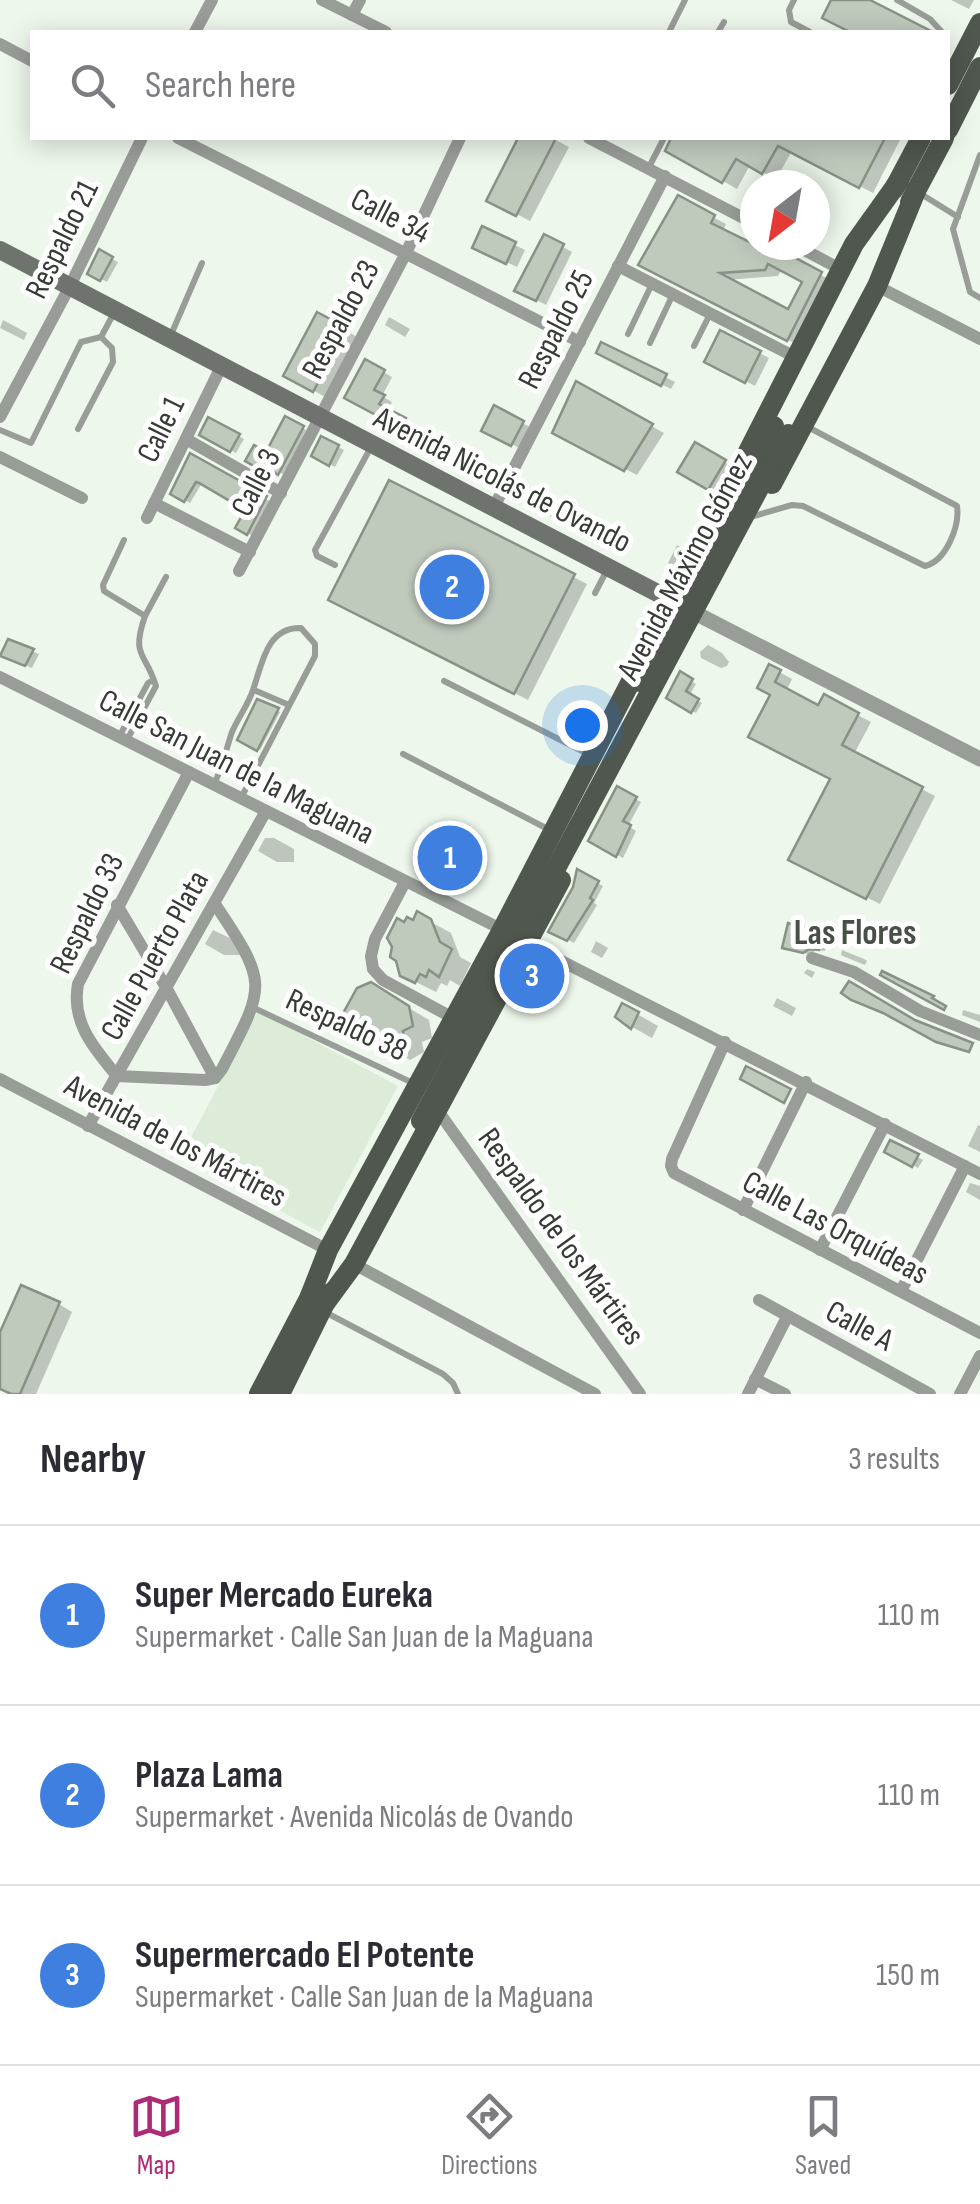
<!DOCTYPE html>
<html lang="en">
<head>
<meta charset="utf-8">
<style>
  :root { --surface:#fff; --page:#f7f7f7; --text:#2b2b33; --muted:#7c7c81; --line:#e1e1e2; --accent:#ad2b76 }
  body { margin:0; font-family:"Sofia Sans Condensed",sans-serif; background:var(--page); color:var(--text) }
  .compass { position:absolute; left:740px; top:170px; width:90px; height:90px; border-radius:50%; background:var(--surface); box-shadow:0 5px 25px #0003; rotate:211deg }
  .you { position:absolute; left:582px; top:725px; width:35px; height:35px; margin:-25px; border:8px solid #fff; border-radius:50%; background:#1a73e8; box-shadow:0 0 0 15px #1a73e833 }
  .badge { display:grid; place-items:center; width:65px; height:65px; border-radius:50%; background:var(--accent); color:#fff; font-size:32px; font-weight:700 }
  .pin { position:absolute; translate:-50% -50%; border:5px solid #fff; box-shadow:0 2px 10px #0006 }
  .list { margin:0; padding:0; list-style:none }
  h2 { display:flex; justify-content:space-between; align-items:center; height:130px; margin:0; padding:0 40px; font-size:42px }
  h2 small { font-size:32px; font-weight:400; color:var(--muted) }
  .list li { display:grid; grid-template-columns:65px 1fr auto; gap:30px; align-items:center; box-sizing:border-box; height:180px; padding:0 40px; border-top:2px solid var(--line) }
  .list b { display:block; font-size:38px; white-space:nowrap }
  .list p { margin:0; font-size:32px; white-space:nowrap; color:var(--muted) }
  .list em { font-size:32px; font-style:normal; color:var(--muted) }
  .icon { flex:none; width:55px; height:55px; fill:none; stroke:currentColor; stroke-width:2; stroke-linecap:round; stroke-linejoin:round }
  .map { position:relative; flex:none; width:980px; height:1394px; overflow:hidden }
  .search { position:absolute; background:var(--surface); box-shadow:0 5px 25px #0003; left:30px; right:30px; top:30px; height:110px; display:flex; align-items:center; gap:25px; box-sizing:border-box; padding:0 35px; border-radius:0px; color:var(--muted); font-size:38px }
  .sheet { height:670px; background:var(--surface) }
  nav { display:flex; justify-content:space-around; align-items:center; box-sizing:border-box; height:140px; border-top:2px solid var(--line); background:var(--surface); font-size:28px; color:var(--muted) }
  nav a { display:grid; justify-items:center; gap:5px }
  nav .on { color:var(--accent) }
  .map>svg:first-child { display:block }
  .built { fill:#ddecd9 }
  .shadow { fill:#0003; fill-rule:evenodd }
  .building { fill:#bfcabd; stroke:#879185; stroke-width:2.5; fill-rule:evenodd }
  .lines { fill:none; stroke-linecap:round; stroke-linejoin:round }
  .service { stroke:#999d98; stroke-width:6 }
  .minor { stroke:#999d98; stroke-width:12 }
  .tertiary { stroke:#999d98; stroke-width:15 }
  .secondary { stroke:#6e746d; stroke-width:18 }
  .primary { stroke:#50574e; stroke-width:20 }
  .primary-bridge { stroke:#50574e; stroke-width:20 }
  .labels { text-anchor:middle; stroke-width:10; stroke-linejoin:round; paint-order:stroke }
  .street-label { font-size:32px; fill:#373b36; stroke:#fff }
  .neighbourhood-label { font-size:35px; font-weight:bold; fill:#475046; stroke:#fff }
</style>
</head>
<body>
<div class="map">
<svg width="980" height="1394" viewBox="0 0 980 1394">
  <rect width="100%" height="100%" fill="#edf7eb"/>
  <!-- built -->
  <path class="built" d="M258,1011L398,1086L320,1232L180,1158Z"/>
  <!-- shadow -->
  <g class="shadow">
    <path d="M951,0H974L969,9Z"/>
    <path d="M521,138L537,144L541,138H552L569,147L530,221L489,200Z"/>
    <path d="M675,138H783L799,146L803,138H901L873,193L792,151L776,179L750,165L737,189L668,150Z"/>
    <path d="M679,199L726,224L723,231L767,254L771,248L834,282L800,346L654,271ZM782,269L805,281L789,312L727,280L778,276Z"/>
    <path d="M483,229L525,250L517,267L485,252Z"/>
    <path d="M545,237L572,252L546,305L518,290Z"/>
    <path d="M100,253L118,262L107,282L90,273Z"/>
    <path d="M318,315L359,338L327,398L286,375Z"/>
    <path d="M389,317L410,329L405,337L385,325Z"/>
    <path d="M3,320L27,333L24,340L0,328Z"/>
    <path d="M721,333L769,358L755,386L707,361Z"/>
    <path d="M602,346L675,382L671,389L608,358Z"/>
    <path d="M366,362L392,377L382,396L392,402L387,411L414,425L407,438L385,426L389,420L348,397Z"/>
    <path d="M578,385L664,433L637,475L555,432Z"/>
    <path d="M495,409L532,428L521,449L484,430Z"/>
    <path d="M286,419L306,430L284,475L275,470L273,474L249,460L267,455Z"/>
    <path d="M209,421L244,439L236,453L202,434Z"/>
    <path d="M322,439L344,450L335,467L314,455Z"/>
    <path d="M696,445L734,468L718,494L681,471Z"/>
    <path d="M191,456L271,502L253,536L238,528L248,509L202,483L190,503L173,493Z"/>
    <path d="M390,483L587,584L528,700L345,606Z"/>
    <path d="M524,488L565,510L561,518L515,494Z"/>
    <path d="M677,545L690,553L681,570L668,563Z"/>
    <path d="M9,642L39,654L32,668L8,658Z"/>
    <path d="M708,645L722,653L729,662L727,666L721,668L701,658L700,652Z"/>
    <path d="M770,667L792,679L786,691L819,708L825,698L871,722L854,754L935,796L880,904L804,866L833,779L772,695Z"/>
    <path d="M681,675L696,684L689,696L702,703L696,713L669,697Z"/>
    <path d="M258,702L280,712L260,750L240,739Z"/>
    <path d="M618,790L641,802L628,826L636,831L623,858L591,840Z"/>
    <path d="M265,838H274L294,849V862H277L258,851Z"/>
    <path d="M452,839L475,851L458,883L435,871Z"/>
    <path d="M578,873L603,886L594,903L597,905L574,943L552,931L575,887Z"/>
    <path d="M418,915L451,933L460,957L471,963L460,986L450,980L447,986L441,983L436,992L402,975Z"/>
    <path d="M213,930L238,942L243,955H224L205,944Z"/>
    <path d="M808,930L814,933L812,941L826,946L825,951L816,950L810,955L785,947Z"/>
    <path d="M596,941L608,948L602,958L591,952Z"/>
    <path d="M842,950L864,959L867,961L865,965L845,957L841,955Z"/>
    <path d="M807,969L815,972L812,978L804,973Z"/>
    <path d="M531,971L546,979L539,990L524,982Z"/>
    <path d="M371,985L429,1020L432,1038L422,1042L424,1052L410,1060L349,1024Z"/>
    <path d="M777,998L796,1008L792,1016L773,1006Z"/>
    <path d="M623,1006L658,1026L652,1038L625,1023Z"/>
    <path d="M963,1010L980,1015V1022L962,1015Z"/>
    <path d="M978,1125L980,1126V1152L968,1146Z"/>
    <path d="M892,1143L923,1160L918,1168L887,1151Z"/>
    <path d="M970,1183L980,1186V1200L966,1192Z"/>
    <path d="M59,1304L72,1312L36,1394H12L0,1389V1338Z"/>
  </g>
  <!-- building -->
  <g class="building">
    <path d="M831,0H870L933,32H850L822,18Z"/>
    <path d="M518,138H556L516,216L486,201Z"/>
    <path d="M671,138H885L859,188L778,146L762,174L736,159L722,183L665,151Z"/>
    <path d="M678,195L715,215L711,223L766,250L771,245L822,272L787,341L638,265ZM768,264L802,282L788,309L720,273L765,270Z"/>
    <path d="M482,226L516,242L506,264L472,248Z"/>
    <path d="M544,234L564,244L536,301L514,291Z"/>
    <path d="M99,249L113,257L100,281L87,274Z"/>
    <path d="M317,312L347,328L313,392L283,376Z"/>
    <path d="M720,330L761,351L745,383L704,362Z"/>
    <path d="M601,342L667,374L661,386L596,353Z"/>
    <path d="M365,359L385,370L374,390L385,395L379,404L406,418L398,435L382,427L385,420L344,398Z"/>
    <path d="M576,381L653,424L624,471L552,433Z"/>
    <path d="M494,405L524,421L511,446L481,431Z"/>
    <path d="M285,416L304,426L278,475L269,469L266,473L245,461L254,445L266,452Z"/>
    <path d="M208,417L240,434L230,452L199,435Z"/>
    <path d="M321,436L339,445L329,466L311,456Z"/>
    <path d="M695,442L726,460L708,490L677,472Z"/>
    <path d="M190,453L267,496L247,535L235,528L245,510L199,483L196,482L184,502L170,494Z"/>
    <path d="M389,480L575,574L514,694L328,600Z"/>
    <path d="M523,485L561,504L555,517L512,495L516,487L520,489Z"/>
    <path d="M8,639L34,649L25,666L0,656Z"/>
    <path d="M769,664L781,670L775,682L818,705L824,694L859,713L842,745L923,787L866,899L788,860L830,779L748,737L770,695L757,688Z"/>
    <path d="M680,671L693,679L686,691L699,699L691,713L666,698Z"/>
    <path d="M257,699L279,708L257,751L237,740Z"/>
    <path d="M617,786L637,797L623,821L631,825L616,857L588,841Z"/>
    <path d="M451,835L467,843L448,880L432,872Z"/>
    <path d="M577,869L599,881L590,898L593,900L567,941L548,932L573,887Z"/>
    <path d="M417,911L431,919L440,942L452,949L439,977L429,970L426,977L420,974L415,983L400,976L396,961L390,957L392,947L387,938L397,918L404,922L407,917L413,920Z"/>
    <path d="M788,923L809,928L807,937L821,941L819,950L809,949L803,953L782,948Z"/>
    <path d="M882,971L934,996L932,998L946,1006L944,1010L880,975Z"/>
    <path d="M849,981L915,1020L973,1043L969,1052L936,1042L883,1013L851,1000L841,993Z"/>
    <path d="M371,982L409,1006L413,1026L403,1031L404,1041L388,1050L347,1026L342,1015L357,988Z"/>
    <path d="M622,1003L639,1012L631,1029L615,1017Z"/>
    <path d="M746,1066L791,1089L784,1103L740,1079Z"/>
    <path d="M890,1140L919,1154L912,1167L884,1152Z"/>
    <path d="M21,1285L60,1302L20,1394H11L0,1389V1332Z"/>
  </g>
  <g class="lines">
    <!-- service -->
    <g class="service">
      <path d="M794,0L789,10L791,22L810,32"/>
      <path d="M897,0L930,19L942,32"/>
      <path d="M669,32L685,0"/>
      <path d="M718,32L724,22"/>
      <path d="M980,155L953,229L970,292L980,298"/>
      <path d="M649,167L664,138"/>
      <path d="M921,194L958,217"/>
      <path d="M628,334L651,286"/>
      <path d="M101,337L115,311"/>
      <path d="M170,337L202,263"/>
      <path d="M650,343L673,294"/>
      <path d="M694,346L710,314"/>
      <path d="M0,430L31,443L81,342L101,337L112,348L113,362L78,429"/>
      <path d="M754,516L792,505L803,506L925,566C946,561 960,526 957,506L806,426"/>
      <path d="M124,540L103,585L104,591L145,616C131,657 145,651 156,686L127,740"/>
      <path d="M335,565L317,556L315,550L371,447"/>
      <path d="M595,593L608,568"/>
      <path d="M145,616L166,577"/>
      <path d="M444,681L590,755"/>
      <path d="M254,690L289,705"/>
      <path d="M119,737L148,683L153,680"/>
      <path d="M403,754L544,827"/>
      <path d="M224,758L254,772"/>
      <path d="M214,784C223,767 226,749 232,732C238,718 248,705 253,690C262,665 266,627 301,628L315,644V656L241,798"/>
      <path d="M254,1008L415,1084"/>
      <path d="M323,1311L443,1374L453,1383L458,1394"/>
    </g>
    <!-- minor -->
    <g class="minor">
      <path d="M322,0L386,32"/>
      <path d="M352,15L360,0"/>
      <path d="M195,32L212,0"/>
      <path d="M0,44L32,61"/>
      <path d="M178,138L580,342"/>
      <path d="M589,138L755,224"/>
      <path d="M795,245L842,270"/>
      <path d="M618,266L797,358"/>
      <path d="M877,286L980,339"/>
      <path d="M0,417L70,286L142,138"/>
      <path d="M186,439L281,493"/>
      <path d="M0,457L82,498"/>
      <path d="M154,503L250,552"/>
      <path d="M494,507L665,176"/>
      <path d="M147,518L222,365"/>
      <path d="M239,571L406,253L460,138"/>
      <path d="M0,677L507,932"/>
      <path d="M189,772L78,984C71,1022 93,1047 117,1076L205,1080L215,1078L222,1069C266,984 269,985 215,904"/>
      <path d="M405,882L375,939L371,956L373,969L383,980L455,1019"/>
      <path d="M117,905L167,989L215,1078"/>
      <path d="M524,942L980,1174"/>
      <path d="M812,958L854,972L920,1011L980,1035"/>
      <path d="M725,1042L672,1159L671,1166L674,1173L980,1333"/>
      <path d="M0,1079L328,1250"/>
      <path d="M438,1111L640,1394"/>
      <path d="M88,1126L266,811"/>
      <path d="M743,1210L806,1082"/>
      <path d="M820,1250L885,1124"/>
      <path d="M354,1264L595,1394"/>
      <path d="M901,1291L965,1166"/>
      <path d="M759,1300L930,1394"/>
      <path d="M755,1379L785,1394"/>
      <path d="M748,1394L787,1317"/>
      <path d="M960,1394L980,1356"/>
    </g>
    <!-- tertiary -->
    <path class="tertiary" d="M699,615L980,759"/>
    <!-- secondary -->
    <path class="secondary" d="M0,250L690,610"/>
    <!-- primary -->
    <g class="primary">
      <path d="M948,85L980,23"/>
      <path d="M948,130L980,67"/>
      <path d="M894,189L921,138"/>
      <path d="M910,202L944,138"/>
      <path d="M772,484L877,286L916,191"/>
      <path d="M706,534L854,244L899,181"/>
      <path d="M310,1296L328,1250L502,930L643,658"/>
      <path d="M326,1302L354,1264L561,880"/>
      <path d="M259,1394L315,1287"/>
      <path d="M280,1394L330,1293"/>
    </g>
    <!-- primary-bridge -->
    <g class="primary-bridge">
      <path d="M640,682L774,426"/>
      <path d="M421,1121L788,434"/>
    </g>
  </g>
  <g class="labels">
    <!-- street labels -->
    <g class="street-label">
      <text transform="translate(391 215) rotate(27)" y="11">Calle 34</text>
      <text transform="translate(61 239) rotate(-64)" y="11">Respaldo 21</text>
      <text transform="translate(340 319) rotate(-62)" y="11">Respaldo 23</text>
      <text transform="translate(555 329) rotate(-63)" y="11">Respaldo 25</text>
      <text transform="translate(160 429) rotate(-64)" y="11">Calle 1</text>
      <text transform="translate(503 479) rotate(27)" y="11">Avenida Nicolás de Ovando</text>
      <text transform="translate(255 482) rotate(-63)" y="11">Calle 3</text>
      <text transform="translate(684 566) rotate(-62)" y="11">Avenida Máximo Gómez</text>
      <text transform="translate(237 766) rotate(27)" y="11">Calle San Juan de la Maguana</text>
      <text transform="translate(86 913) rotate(-64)" y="11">Respaldo 33</text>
      <text transform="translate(154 955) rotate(-61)" y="11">Calle Puerto Plata</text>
      <text transform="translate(347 1024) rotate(25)" y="11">Respaldo 38</text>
      <text transform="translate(176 1140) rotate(28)" y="11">Avenida de los Mártires</text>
      <text transform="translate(836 1227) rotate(28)" y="11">Calle Las Orquídeas</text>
      <text transform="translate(562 1236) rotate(54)" y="11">Respaldo de los Mártires</text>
      <text transform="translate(860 1325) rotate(28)" y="11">Calle A</text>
    </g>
    <!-- neighbourhood labels -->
    <g class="neighbourhood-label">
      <text x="855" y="944">Las Flores</text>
    </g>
  </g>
</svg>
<svg class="compass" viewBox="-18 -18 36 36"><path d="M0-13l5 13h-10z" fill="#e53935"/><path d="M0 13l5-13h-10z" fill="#7c7c81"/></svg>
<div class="you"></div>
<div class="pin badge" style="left:450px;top:858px;background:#3f7fe0">1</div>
<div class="pin badge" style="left:452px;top:587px;background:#3f7fe0">2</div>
<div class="pin badge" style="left:532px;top:976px;background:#3f7fe0">3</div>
<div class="search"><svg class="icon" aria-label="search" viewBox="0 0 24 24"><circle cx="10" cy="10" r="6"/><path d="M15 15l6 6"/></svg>Search here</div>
</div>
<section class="sheet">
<h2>Nearby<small>3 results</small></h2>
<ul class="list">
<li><span class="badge" style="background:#3f7fe0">1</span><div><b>Super Mercado Eureka</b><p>Supermarket · Calle San Juan de la Maguana</p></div><em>110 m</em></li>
<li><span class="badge" style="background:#3f7fe0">2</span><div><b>Plaza Lama</b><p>Supermarket · Avenida Nicolás de Ovando</p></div><em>110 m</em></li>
<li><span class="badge" style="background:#3f7fe0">3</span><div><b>Supermercado El Potente</b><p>Supermarket · Calle San Juan de la Maguana</p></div><em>150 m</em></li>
</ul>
</section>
<nav>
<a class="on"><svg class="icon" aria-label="map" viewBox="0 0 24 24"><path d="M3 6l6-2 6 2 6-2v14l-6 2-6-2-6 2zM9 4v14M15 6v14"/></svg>Map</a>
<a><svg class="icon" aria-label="directions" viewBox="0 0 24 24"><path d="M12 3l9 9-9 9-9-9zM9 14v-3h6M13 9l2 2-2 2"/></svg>Directions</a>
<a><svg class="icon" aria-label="saved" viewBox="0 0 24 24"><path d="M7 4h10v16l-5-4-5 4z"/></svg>Saved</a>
</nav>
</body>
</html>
